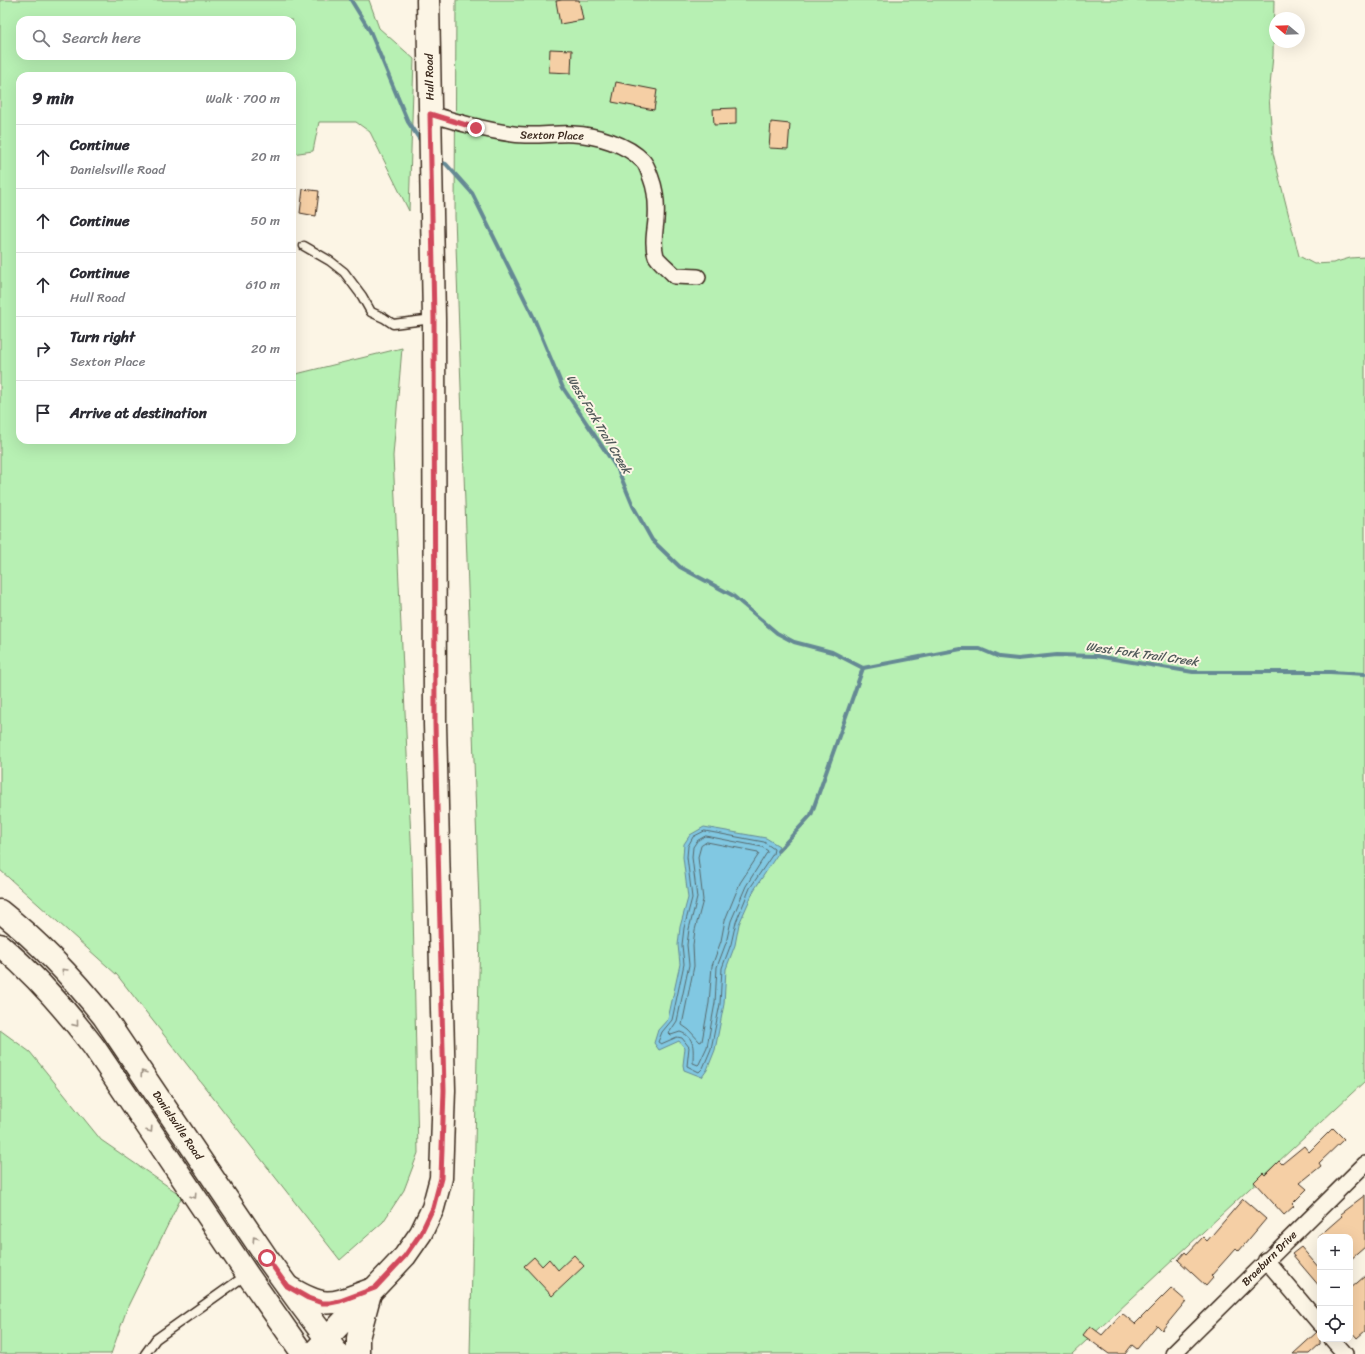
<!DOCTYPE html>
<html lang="en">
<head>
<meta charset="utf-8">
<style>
  :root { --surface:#fff; --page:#f7f7f7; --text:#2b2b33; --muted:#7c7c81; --line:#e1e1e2 }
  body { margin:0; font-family:Sriracha,sans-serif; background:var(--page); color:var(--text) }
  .controls { position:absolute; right:12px; bottom:12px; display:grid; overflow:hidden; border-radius:8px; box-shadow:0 4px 16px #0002 }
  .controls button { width:36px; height:36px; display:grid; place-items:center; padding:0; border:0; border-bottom:1px solid var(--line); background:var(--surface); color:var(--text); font:20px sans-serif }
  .compass { position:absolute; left:1269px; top:12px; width:36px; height:36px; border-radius:50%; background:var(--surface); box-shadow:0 4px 16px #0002; rotate:289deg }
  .stop { position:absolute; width:12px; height:12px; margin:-9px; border:3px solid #d1495b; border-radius:50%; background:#fff }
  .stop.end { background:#d1495b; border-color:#fff; box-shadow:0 1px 4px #0008 }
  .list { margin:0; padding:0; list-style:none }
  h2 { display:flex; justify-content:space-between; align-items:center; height:52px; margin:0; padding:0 16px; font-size:17px }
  h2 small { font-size:13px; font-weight:400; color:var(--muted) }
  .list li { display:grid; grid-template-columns:26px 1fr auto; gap:12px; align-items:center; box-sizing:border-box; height:64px; padding:0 16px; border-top:1px solid var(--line) }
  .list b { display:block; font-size:15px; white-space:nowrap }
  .list p { margin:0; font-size:13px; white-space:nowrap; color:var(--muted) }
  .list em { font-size:13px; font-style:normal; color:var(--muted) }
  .icon { flex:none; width:22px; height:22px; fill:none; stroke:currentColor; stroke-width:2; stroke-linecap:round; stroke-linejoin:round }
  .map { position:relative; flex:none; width:1365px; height:1354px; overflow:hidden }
  .search { position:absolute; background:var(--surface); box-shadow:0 4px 16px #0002; left:16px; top:16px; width:280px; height:44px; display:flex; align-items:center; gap:10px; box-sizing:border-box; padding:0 14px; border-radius:12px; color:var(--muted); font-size:15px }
  .panel { position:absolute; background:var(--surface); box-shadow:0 4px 16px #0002; left:16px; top:72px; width:280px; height:372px; border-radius:12px }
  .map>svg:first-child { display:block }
  .green { fill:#b7f0b3; stroke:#798d68; fill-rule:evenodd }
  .water { fill:#81c8e2; stroke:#658994 }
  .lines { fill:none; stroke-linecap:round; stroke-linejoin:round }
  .shore { stroke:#57696c; stroke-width:1 }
  .stream { stroke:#658994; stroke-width:4 }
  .building { fill:#f5cfa5; stroke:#3b2a1e }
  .lane-casing { stroke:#3b2a1e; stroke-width:11 }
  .street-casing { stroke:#3b2a1e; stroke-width:18 }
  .secondary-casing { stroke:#3b2a1e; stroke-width:25 }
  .lane { stroke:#fcf5e5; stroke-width:8 }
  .street { stroke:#fcf5e5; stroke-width:15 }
  .secondary { stroke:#fcf5e5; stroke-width:22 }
  .oneway { stroke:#9c9082 }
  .route { stroke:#d1495b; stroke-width:5 }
  .labels { text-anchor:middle; stroke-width:4; stroke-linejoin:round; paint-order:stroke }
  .street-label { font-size:11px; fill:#3b2a1e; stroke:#fcf5e5 }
  .water-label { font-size:12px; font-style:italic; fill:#505959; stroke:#fcf5e5 }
</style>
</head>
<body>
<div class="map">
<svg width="1365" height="1354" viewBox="0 0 1365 1354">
  <rect width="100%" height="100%" fill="#fcf5e5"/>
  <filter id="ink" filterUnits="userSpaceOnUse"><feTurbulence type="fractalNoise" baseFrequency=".025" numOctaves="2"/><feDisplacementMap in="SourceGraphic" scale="8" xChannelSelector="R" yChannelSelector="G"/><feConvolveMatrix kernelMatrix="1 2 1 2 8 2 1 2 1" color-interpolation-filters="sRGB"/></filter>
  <g filter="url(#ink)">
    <!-- green -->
    <g class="green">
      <path d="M0,0H369L379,28L414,59L409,211L370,132L356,122H319L313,151L292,154V76H20V440H292V375L402,348L393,456L412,860L418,1153L404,1190L383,1222L340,1260L117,975L0,870ZM20,20H292V56H20Z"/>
      <path d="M456,0H1274L1273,56L1269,96L1273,153L1299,256L1314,264L1333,263L1350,258L1365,257V1081L1072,1354H470L480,932L455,216Z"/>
      <path d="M0,1030L30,1052L101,1140L182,1196L128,1306L111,1354H0Z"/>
    </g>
    <!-- water -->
    <path class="water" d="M704,827L766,838L779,846L777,855L754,890L739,924L735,945L726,969L724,1004L715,1050L707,1070L702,1077L684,1070L683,1065L685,1048L679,1041L659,1050L654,1043L658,1030L668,1019L680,964L678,945L680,927L688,898L683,857L684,844L690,835Z"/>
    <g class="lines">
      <!-- shore -->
      <g class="shore">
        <path d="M705,831L764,842L774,849L773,854L750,888L736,922L731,944L722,968L720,1004L711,1049L703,1068L699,1072L687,1066L689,1047L682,1038L677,1037L661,1044L658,1042L662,1032L672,1020L684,964L682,945L684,928L692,898L687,857L688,846L693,837Z"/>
        <path d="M706,836L762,847L768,851L746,886L731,921L726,943L717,967L715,1003L707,1047L699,1064L698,1065L693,1063C693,1050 696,1037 680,1032L671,1035L669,1033L677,1021L689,965L687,945L689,929L697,898L692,857L693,847L697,841Z"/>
        <path d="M707,842L758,852L759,854L740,883L725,920L721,941L712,966L709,1003L702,1041L700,1042L689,1030L682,1025L694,966L693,945L695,930L703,900L698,857L701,846Z"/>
      </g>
      <!-- stream -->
      <g class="stream">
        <path d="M351,0L370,31L408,122L422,143"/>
        <path d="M441,162L446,164L472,193L533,316L563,388L618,470L633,506L652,540L680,567L732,595L777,633L794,642L832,652L863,668L961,649H980L999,657L1018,659L1057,655L1096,656L1193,672H1330L1365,674"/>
        <path d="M778,851L811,815L863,668"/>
      </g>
    </g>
    <!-- building -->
    <g class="building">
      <path d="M562,0H579L583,20L560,24L556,1Z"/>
      <path d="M550,49L572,50L571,73L549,72Z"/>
      <path d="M616,82L657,90L654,110L612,102Z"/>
      <path d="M736,108V124L714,125L713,109Z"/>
      <path d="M771,122L790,124L788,149L769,148Z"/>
      <path d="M303,189L319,191L316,216L300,213Z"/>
      <path d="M1333,1128L1344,1139L1319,1163L1321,1166L1300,1183L1307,1189L1292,1204L1294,1206L1284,1215L1254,1182L1263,1173L1265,1175L1279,1161L1282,1164L1304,1146L1309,1152Z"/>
      <path d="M1365,1195V1247L1350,1260V1237H1318L1342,1216L1340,1214Z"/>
      <path d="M1243,1199L1266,1219L1239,1251L1236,1248L1211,1276L1213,1278L1206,1286L1178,1260L1185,1252L1187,1254L1203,1237L1207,1241Z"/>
      <path d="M1301,1247L1320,1269V1287L1292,1254Z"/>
      <path d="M574,1255L584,1266L552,1296L524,1266L534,1257L542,1266L549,1259L558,1270Z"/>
      <path d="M1365,1276V1331L1357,1338L1350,1330V1289Z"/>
      <path d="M1171,1288L1186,1301L1162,1330L1157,1325L1137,1349L1132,1345L1125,1354H1109L1083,1335L1090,1326L1102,1335L1122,1313L1135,1324Z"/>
      <path d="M1317,1332L1320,1333V1344L1309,1354H1293Z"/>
    </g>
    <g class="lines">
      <!-- lane casing -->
      <g class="lane-casing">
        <g id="lane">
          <path d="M304,246L330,261L344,272L362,296L371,312L384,318L393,324L433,319"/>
          <path d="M145,1354L156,1339L246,1275"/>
        </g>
      </g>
      <!-- street casing -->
      <g class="street-casing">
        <g id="street">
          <path d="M430,114C457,122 484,130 513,134C533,137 553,133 573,134C596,135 627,144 643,161C647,165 649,173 651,178C656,191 657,206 656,220C655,232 652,244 656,256C658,261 671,271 675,276L698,277"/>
          <path d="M1266,1260L1320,1324"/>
          <path d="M1332,1339L1345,1354"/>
          <path d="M1173,1354L1365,1164"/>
        </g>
      </g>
      <!-- secondary casing -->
      <g class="secondary-casing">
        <g id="secondary">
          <path d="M0,911C39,942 73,978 104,1017L267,1258L301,1305L338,1354"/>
          <path d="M0,945C35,975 66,1010 94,1047L247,1274L303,1354"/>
          <path d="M290,1288C327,1310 332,1304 370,1290"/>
          <path d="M312,1354L405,1256L421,1233L433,1208L441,1178L444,1090L435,724L434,319L428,0"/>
          <path d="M358,1354V1338L369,1297"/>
        </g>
      </g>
      <!-- lane -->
      <use href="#lane" class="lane"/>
      <!-- street -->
      <use href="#street" class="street"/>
      <!-- secondary -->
      <use href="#secondary" class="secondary"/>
    </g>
    <!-- one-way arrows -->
    <defs><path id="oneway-chevron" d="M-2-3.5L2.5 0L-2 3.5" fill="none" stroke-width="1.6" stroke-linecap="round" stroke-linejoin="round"/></defs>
    <g class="oneway">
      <use href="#oneway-chevron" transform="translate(64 971) rotate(-134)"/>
      <use href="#oneway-chevron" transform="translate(76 1024) rotate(51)"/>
      <use href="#oneway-chevron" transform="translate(143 1073) rotate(-124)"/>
      <use href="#oneway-chevron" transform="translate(150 1130) rotate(56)"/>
      <use href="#oneway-chevron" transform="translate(194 1196) rotate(56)"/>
      <use href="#oneway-chevron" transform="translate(255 1239) rotate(-124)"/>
    </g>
  </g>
  <g class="lines" filter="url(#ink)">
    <!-- route -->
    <path class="route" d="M267,1258L287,1286L308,1298L322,1303H330L340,1301L375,1288L405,1256L421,1233L433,1208L441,1178L444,1090L435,724L434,319L430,114L476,128"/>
  </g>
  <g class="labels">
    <!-- street labels -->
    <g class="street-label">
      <text transform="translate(429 77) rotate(-91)" y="4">Hull Road</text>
      <text transform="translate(552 135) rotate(1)" y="4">Sexton Place</text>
      <text transform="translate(178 1125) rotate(56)" y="4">Danielsville Road</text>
      <text transform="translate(1269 1258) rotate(-45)" y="4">Braeburn Drive</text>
    </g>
    <!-- water labels -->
    <g class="water-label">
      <text transform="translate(599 424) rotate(59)" y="4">West Fork Trail Creek</text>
      <text transform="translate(1142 654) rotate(8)" y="4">West Fork Trail Creek</text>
    </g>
  </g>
</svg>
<div class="controls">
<button>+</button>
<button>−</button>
<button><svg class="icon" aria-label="locate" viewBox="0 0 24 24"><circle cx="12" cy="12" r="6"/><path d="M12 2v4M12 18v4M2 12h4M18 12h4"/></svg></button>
</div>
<svg class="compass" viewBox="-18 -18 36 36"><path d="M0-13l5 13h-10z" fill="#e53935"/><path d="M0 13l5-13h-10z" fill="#7c7c81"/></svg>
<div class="stop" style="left:267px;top:1258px"></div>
<div class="stop end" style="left:476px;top:128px"></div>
<div class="search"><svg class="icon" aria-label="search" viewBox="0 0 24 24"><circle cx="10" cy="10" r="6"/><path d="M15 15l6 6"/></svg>Search here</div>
<section class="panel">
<h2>9 min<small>Walk · 700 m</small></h2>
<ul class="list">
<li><svg class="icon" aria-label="ahead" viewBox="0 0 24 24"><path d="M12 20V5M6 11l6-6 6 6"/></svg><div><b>Continue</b><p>Danielsville Road</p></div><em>20 m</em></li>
<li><svg class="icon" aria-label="ahead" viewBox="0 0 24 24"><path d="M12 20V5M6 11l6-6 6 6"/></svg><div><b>Continue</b></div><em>50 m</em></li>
<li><svg class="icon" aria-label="ahead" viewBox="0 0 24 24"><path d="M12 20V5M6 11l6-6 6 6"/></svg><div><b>Continue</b><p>Hull Road</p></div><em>610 m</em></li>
<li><svg class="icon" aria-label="right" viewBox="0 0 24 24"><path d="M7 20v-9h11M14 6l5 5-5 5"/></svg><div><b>Turn right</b><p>Sexton Place</p></div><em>20 m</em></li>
<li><svg class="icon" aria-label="arrive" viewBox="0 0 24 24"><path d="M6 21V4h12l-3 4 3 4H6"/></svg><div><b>Arrive at destination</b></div></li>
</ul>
</section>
</div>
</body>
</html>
